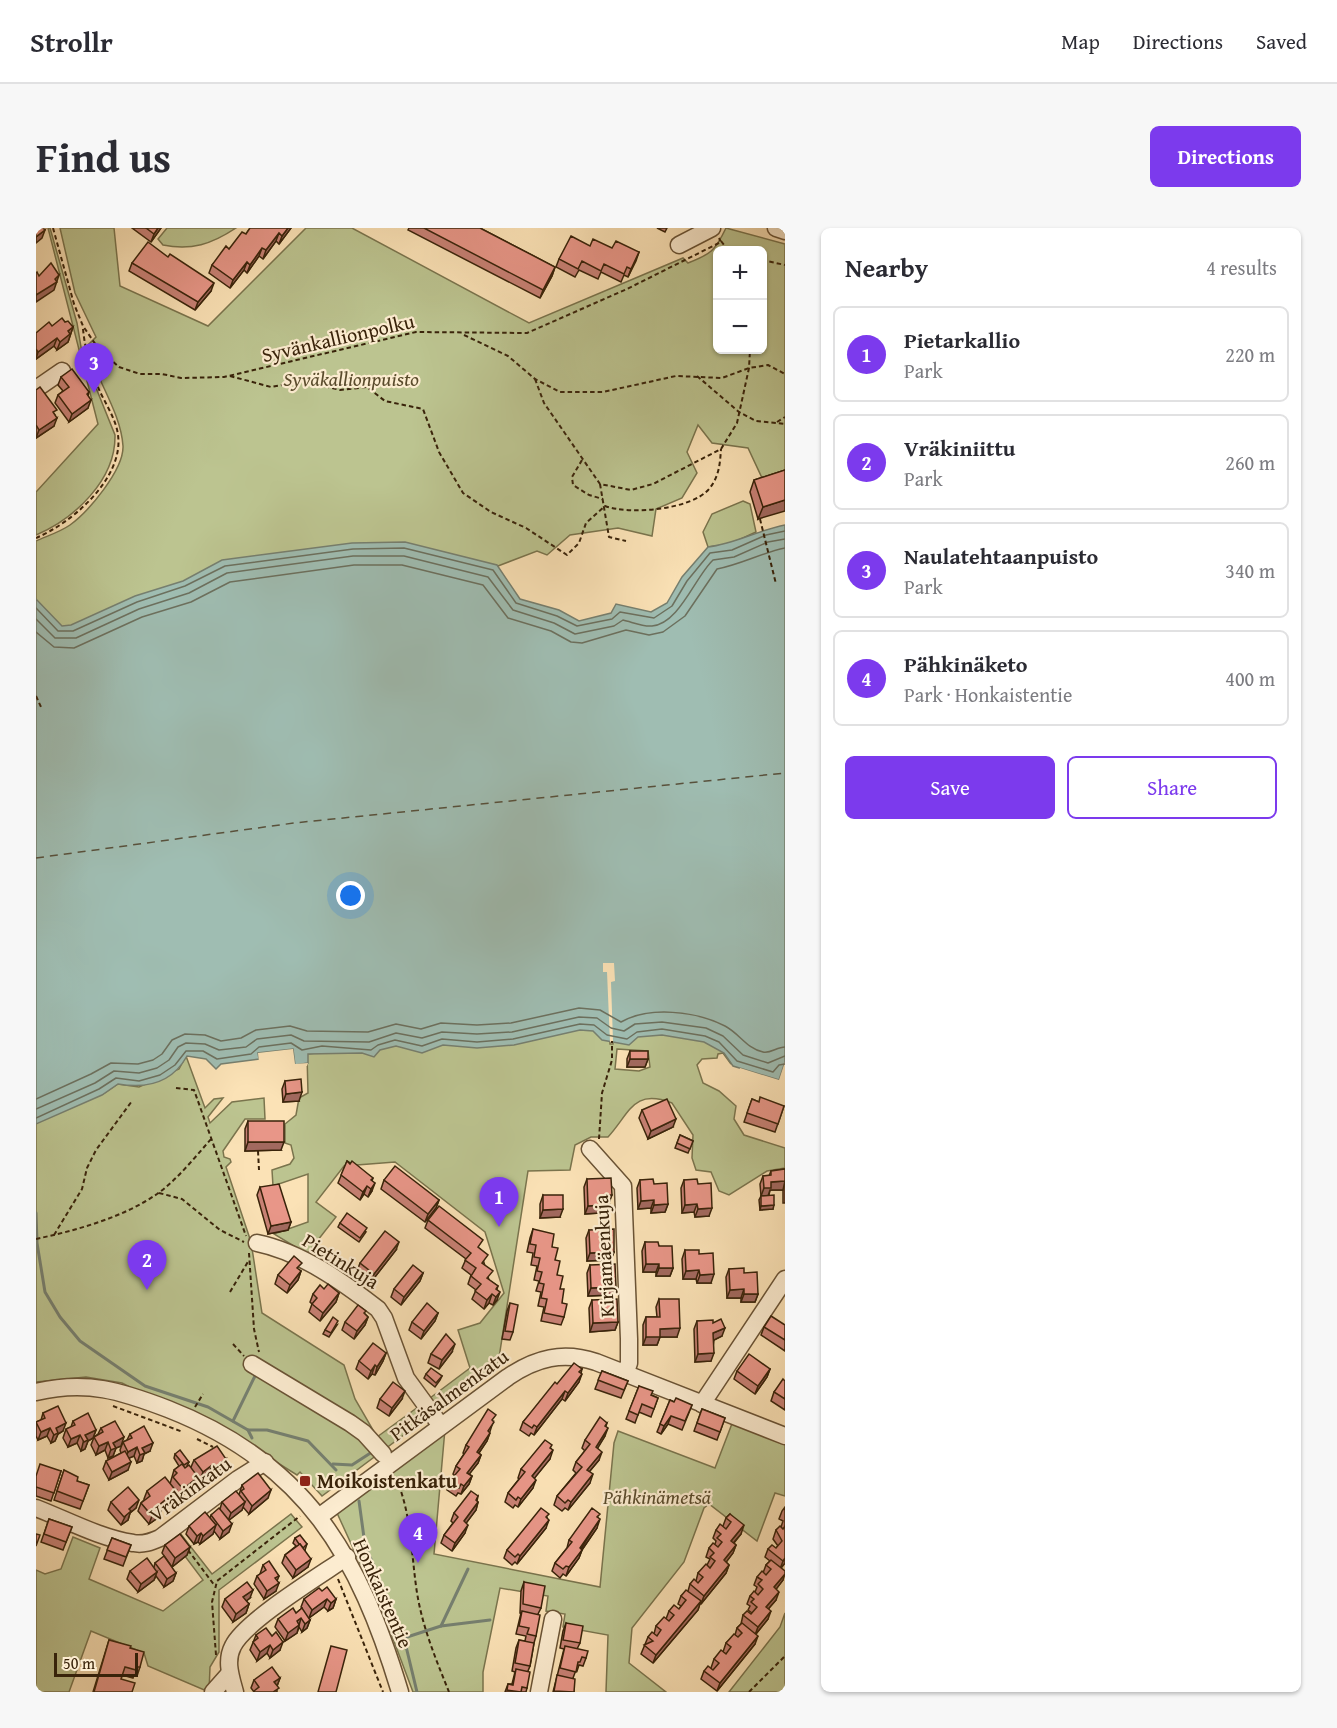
<!DOCTYPE html>
<html lang="en">
<head>
<meta charset="utf-8">
<style>
  :root { --surface:#fff; --page:#f7f7f7; --text:#2b2b33; --muted:#7c7c81; --line:#e1e1e2; --accent:#7c3aed }
  body { margin:0; font-family:"Gentium Book Plus",serif; background:var(--page); color:var(--text) }
  .controls { position:absolute; right:18px; top:18px; display:grid; overflow:hidden; border-radius:9px; box-shadow:0 2px 4px #0004 }
  .controls button { width:54px; height:54px; display:grid; place-items:center; padding:0; border:0; border-bottom:2px solid var(--line); background:var(--surface); color:var(--text); font:30px sans-serif }
  .scale { position:absolute; left:18px; bottom:15px; width:84px; box-sizing:border-box; padding-left:6px; border:3px solid #39230a; border-top:0; font-size:16px; line-height:21px; white-space:nowrap; color:#39230a; -webkit-text-stroke:4px #fcecd0; paint-order:stroke }
  .you { position:absolute; left:315px; top:668px; width:21px; height:21px; margin:-15px; border:4px solid #fff; border-radius:50%; background:#1a73e8; box-shadow:0 0 0 9px #1a73e833 }
  .badge { display:grid; place-items:center; width:39px; height:39px; border-radius:50%; background:var(--accent); color:#fff; font-size:20px; font-weight:700 }
  .pin { position:absolute; translate:-50% -50px; filter:drop-shadow(0 2px 3px #0008) }
  .pin::after { content:''; position:absolute; top:32px; width:21px; height:18px; background:inherit; clip-path:polygon(0 0,100% 0,50% 100%) }
  .list { margin:0; padding:0; list-style:none }
  h2 { display:flex; justify-content:space-between; align-items:center; height:78px; margin:0; padding:0 24px; font-size:26px }
  h2 small { font-size:20px; font-weight:400; color:var(--muted) }
  .list li { display:grid; grid-template-columns:39px 1fr auto; gap:18px; align-items:center; box-sizing:border-box; height:96px; margin:0 12px 12px; padding:0 12px; border:2px solid var(--line); border-radius:9px }
  .list b { display:block; font-size:22px; white-space:nowrap }
  .list p { margin:0; font-size:20px; white-space:nowrap; color:var(--muted) }
  .list em { font-size:20px; font-style:normal; color:var(--muted) }
  .actions { display:flex; gap:12px; padding:18px 24px }
  .actions a { flex:1; padding:14px 0; border:2px solid var(--accent); border-radius:9px; text-align:center; font-size:21px; color:var(--accent) }
  .actions .main { background:var(--accent); color:#fff }
  .map { position:relative; flex:none; width:749px; height:1464px; overflow:hidden; border-radius:9px }
  header { display:flex; align-items:center; gap:36px; box-sizing:border-box; height:84px; padding:0 30px; background:var(--surface); border-bottom:2px solid var(--line) }
  header strong { font-size:28px }
  nav { display:flex; gap:33px; margin-inline-start:auto; font-size:21px }
  .intro { display:flex; align-items:center; justify-content:space-between; box-sizing:border-box; height:144px; padding:0 36px }
  h1 { margin:0; font-size:42px }
  .button { padding:15px 27px; border-radius:9px; background:var(--accent); color:#fff; font-size:21px; font-weight:700 }
  main { display:flex; gap:36px; padding:0 36px }
  aside { flex:1; background:var(--surface); border-radius:9px; box-shadow:0 2px 4px #0004 }
  .map>svg:first-child { display:block }
  .green { fill:#bcc490; stroke:#7a744d; stroke-width:1.5; fill-rule:evenodd }
  .water { fill:#9fbdb2; stroke:#767f6f; stroke-width:1.5 }
  .pier { fill:#fbe2b6 }
  .lines { fill:none; stroke-linecap:round; stroke-linejoin:round }
  .shore { stroke:#6c705e; stroke-width:1.5 }
  .stream { stroke:#767f6f; stroke-width:3 }
  .ferry { stroke:#58513c; stroke-width:1.5; stroke-dasharray:8 6; stroke-linecap:butt }
  .minor-casing { stroke:#6a5335; stroke-width:19 }
  .path { stroke:#39230a; stroke-width:2; stroke-dasharray:4.5 3; stroke-linecap:butt }
  .minor { stroke:#fcecd0; stroke-width:16 }
  .wall { fill:#c88175; stroke:#39230a; stroke-width:1.5 }
  .shaded-wall { fill:#a2695f; stroke:#39230a; stroke-width:1.5 }
  .building { fill:#e89688; stroke:#39230a; stroke-width:1.5 }
  .poi-dot { fill:#8f2418; stroke:#fcecd0; stroke-width:2 }
  .labels { text-anchor:middle; stroke-width:4.5; stroke-linejoin:round; paint-order:stroke }
  .street-label { font-size:20px; fill:#39230a; stroke:#fcecd0 }
  .park-label { font-size:20px; font-style:italic; fill:#5a4b2c; stroke:#fcecd0 }
  .poi-label { font-size:20px; font-weight:bold; fill:#39230a; stroke:#fcecd0; text-anchor:start }
</style>
</head>
<body>
<header>
<strong>Strollr</strong>
<nav><a>Map</a><a>Directions</a><a>Saved</a></nav>
</header>
<div class="intro"><h1>Find us</h1><a class="button">Directions</a></div>
<main>
<div class="map">
<svg width="749" height="1464" viewBox="0 0 749 1464">
  <rect width="100%" height="100%" fill="#fbe2b6"/>
  <filter id="stains"><feTurbulence type="fractalNoise" baseFrequency=".00333" numOctaves="4"/><feColorMatrix values="0 0 0 0 .2 0 0 0 0 .09 0 0 0 0 .02 0 0 0 .5 -.17"/></filter>
  <radialGradient id="worn" r=".72"><stop offset=".6" stop-color="#630" stop-opacity="0"/><stop offset="1" stop-color="#630" stop-opacity=".3"/></radialGradient>
  <!-- green -->
  <g class="green">
    <path d="M12,0H14L41,95L46,125L79,207C80,252 38,291 0,307V264L62,196Z"/>
    <path d="M24,0H78L84,58L172,98L270,0H316L493,95L647,30L652,35C675,26 679,23 690,0L749,16V246L727,252L712,220L676,215L662,197L651,224L661,245L646,270L620,281L616,308L582,300L534,307L511,327L501,323L462,338L44,412L0,380V313C11,308 24,304 34,297C52,284 88,242 87,218C85,187 64,157 54,127L52,117L60,109L39,65ZM682,22H726V122H682Z"/>
    <path d="M131,0H200C176,16 155,23 127,17L122,11Z"/>
    <path d="M707,273L714,276L720,304L694,316L672,319L667,304L676,286Z"/>
    <path d="M573,793L574,816H577L576,795L683,804L695,836L687,825L682,826L681,830L666,831L661,837L667,855L683,863L700,878L698,891L708,907L749,920V940L731,943L693,967L683,963L675,944L660,942L656,930L657,907L636,875C597,860 594,885 572,909H555L539,917L534,942L492,943L462,1136L407,1177H400L394,1170L434,1140L422,1102L444,1095L468,1065L449,1004L359,934L308,938L280,974L300,989L271,1026L238,1006L272,994V946L237,958L236,942L254,936L258,930L255,917L249,915V896L260,887L263,870L272,865L271,826ZM581,821L612,823L614,839L603,843L579,841Z"/>
    <path d="M150,828L169,880L178,871L187,870L172,889L174,895L196,874L228,870L229,891H209L187,923L188,929L194,931L195,934L190,939L215,1014L226,1085L308,1137L319,1171L341,1209L382,1179L387,1187L385,1194L286,1268L264,1244L261,1247L229,1227L86,1155L50,1149L0,1154V855L67,866L82,856L103,859L143,841Z"/>
    <path d="M697,1193L749,1213V1268L739,1265L721,1313L673,1276L668,1280L648,1334L596,1400L593,1435L630,1464H570L572,1407L527,1399L529,1386L510,1383L512,1368L464,1360L447,1444V1464H377L350,1392L301,1285L409,1201L398,1326L564,1359L578,1215L582,1203L679,1240Z"/>
    <path d="M255,1286L266,1299L183,1362V1424L174,1439L173,1464L112,1438L108,1425L55,1403L33,1464H0V1342L9,1346L25,1341L37,1309L64,1320L53,1351L127,1383L167,1352L136,1311L144,1305L176,1346Z"/>
    <path d="M749,1385V1464H693L744,1399Z"/>
  </g>
  <!-- water -->
  <path class="water" d="M749,297V834L743,852L697,838L688,825L668,814L626,807L602,809L593,817L566,812L557,803L544,802L478,817L441,820L407,817L386,825L360,818L344,822L338,829L326,825L272,826V835L259,837L257,821L222,825L223,831L185,836L180,841L170,831L151,828C136,855 111,861 82,856L66,867L0,896V371L26,398L35,397L99,368L147,353L186,332L316,315L369,314L461,337L484,371L523,382L543,393L575,385L580,376L615,384L631,375L646,349L672,319C699,316 722,302 749,297Z"/>
  <!-- pier -->
  <g class="pier">
    <path d="M567,735H578L579,753L575,754L577,813L574,814L571,744H567Z"/>
    <path d="M257,821L259,836L272,835L271,838L257,839L255,824L226,827L223,834L222,825Z"/>
    <path d="M749,834V843L743,855L703,843L704,840L743,852Z"/>
  </g>
  <g class="lines">
    <!-- shore -->
    <g class="shore">
      <path d="M0,380L22,403H37L101,374L149,358L189,338L317,321L368,320L457,342L480,375L521,388L541,398L576,391L584,384L618,390L636,378L651,353L674,325L696,322L730,307L749,303"/>
      <path d="M0,391L19,410H40L103,381L153,365L191,345L317,328H368L452,349L477,382L518,395L539,406L578,398L587,392C596,394 607,399 616,398C643,396 659,349 677,332L698,329L732,314L749,311"/>
      <path d="M0,404L18,419L38,420L106,389L155,374L194,354L318,337H366L447,357L472,390L515,403L535,414L546,415L590,402L613,407L627,404L649,388L681,341C706,336 725,325 749,320"/>
      <path d="M0,871L55,846L75,835L102,836L117,832L126,826L136,812L149,806L169,807L185,813L205,810L220,802L254,798L271,803L332,804L360,796L385,801L405,795L441,797L475,795L543,780L564,782L585,794C613,778 660,783 689,798C704,806 710,820 727,824C734,826 741,819 749,819"/>
      <path d="M0,881L59,855L78,843L103,845L121,840L133,832L142,819L150,815L169,816L183,822L210,819L221,811L255,807L268,813L333,814L360,805L386,810L406,804L441,806L476,804L543,789L561,790L575,800L588,803L599,796L626,794L670,800L687,808L707,827L732,835L749,828"/>
      <path d="M0,890L63,861L80,850L103,853L124,847L139,837L150,823H167L181,831L215,826L223,819L255,815L266,822L286,818L335,822L342,817L359,812L386,818L406,811L441,814L477,811L544,796L558,797L571,807L591,811L601,804L626,801L669,808L683,814L701,833L737,844L743,837L749,836"/>
    </g>
    <!-- stream -->
    <g class="stream">
      <path d="M0,985L1,1015L9,1064L24,1089L44,1113L109,1158L172,1179L212,1202H231L272,1213L300,1242"/>
      <path d="M197,1193L219,1148"/>
      <path d="M212,1202L216,1210"/>
      <path d="M297,1236L316,1237L336,1224"/>
      <path d="M323,1273L329,1317L368,1410L381,1464"/>
      <path d="M405,1398L432,1341"/>
      <path d="M368,1410L405,1398L454,1392"/>
    </g>
    <!-- ferry -->
    <path class="ferry" d="M0,630L258,595L749,545"/>
    <!-- minor casing -->
    <g class="minor-casing">
      <g id="minor">
        <path d="M740,0L749,3"/>
        <path d="M643,17L676,0"/>
        <path d="M0,161L26,143"/>
        <path d="M554,921L587,958L593,1111V1135L589,1146"/>
        <path d="M221,1015C265,1024 307,1054 342,1081L348,1090L370,1150L405,1198"/>
        <path d="M216,1136L314,1195L328,1205L347,1226"/>
        <path d="M0,1164C51,1152 85,1163 132,1181C270,1235 323,1328 364,1464"/>
        <path d="M666,1176L749,1051"/>
        <path d="M0,1280C31,1292 64,1310 97,1315C107,1317 115,1314 124,1310L202,1251L229,1234"/>
        <path d="M284,1288L472,1149C500,1130 527,1123 560,1134L749,1208"/>
        <path d="M177,1464L193,1446"/>
        <path d="M199,1464C195,1449 189,1433 197,1418C209,1393 285,1347 311,1329"/>
        <path d="M503,1464L517,1391"/>
      </g>
    </g>
    <!-- path -->
    <g class="path">
      <path d="M17,0L38,76L47,98L62,120L83,139L104,146H126L145,150L188,149L380,104L491,105L591,61L685,14L683,10"/>
      <path d="M685,13L692,22"/>
      <path d="M726,32L749,37"/>
      <path d="M428,107L472,128L499,151L524,164H567L640,148L686,150L713,140L732,137L749,146"/>
      <path d="M194,148L235,159L267,153L304,162L331,159L349,173L387,181L403,224L427,265L455,284L490,300L531,327L543,315L550,295L569,278C593,287 655,282 673,261C683,249 684,236 685,221"/>
      <path d="M661,148L703,184L720,193L749,196"/>
      <path d="M499,151L508,175L564,256L595,262L617,256L685,221L701,195L713,140L714,122"/>
      <path d="M741,194L749,189"/>
      <path d="M546,232L536,249L537,257L553,267L567,271"/>
      <path d="M564,256L573,309L590,313"/>
      <path d="M724,291L740,356"/>
      <path d="M0,310C36,295 88,250 82,207C80,190 68,174 62,159C54,140 49,121 47,101"/>
      <path d="M0,468L5,479"/>
      <path d="M140,860L158,862L210,1008"/>
      <path d="M563,911L566,865L576,832V813"/>
      <path d="M222,923L223,942"/>
      <path d="M123,965L146,971L184,1002L208,1014"/>
      <path d="M18,1007L46,961L51,940L60,922L96,873"/>
      <path d="M0,1011C41,1002 86,990 121,966C142,951 159,929 176,910"/>
      <path d="M213,1025L218,1101L223,1124"/>
      <path d="M194,1064L213,1032"/>
      <path d="M197,1116L208,1128"/>
      <path d="M77,1178L147,1204"/>
      <path d="M159,1179L167,1166"/>
      <path d="M161,1211L177,1219"/>
      <path d="M360,1250C375,1285 375,1321 380,1358C385,1396 399,1429 413,1464"/>
      <path d="M152,1322L179,1358"/>
      <path d="M302,1351L347,1464"/>
      <path d="M180,1427L176,1374L181,1353L264,1288"/>
      <path d="M713,1464L749,1428"/>
    </g>
    <!-- minor -->
    <use href="#minor" class="minor"/>
  </g>
  <!-- wall -->
  <g class="wall">
    <path d="M96,0H125L115,14Z"/>
    <path d="M214,0H255L243,16L240,13L227,31L223,28L211,45L208,42L194,60L173,45L176,37L210,6Z"/>
    <path d="M373,0H444L519,39L516,48L504,70L372,2Z"/>
    <path d="M621,0H631L629,4Z"/>
    <path d="M554,18L576,20L603,24L592,49L588,47L585,54L565,44L562,51L543,42L539,49L520,39L523,31Z"/>
    <path d="M96,35L175,63L159,82L93,43Z"/>
    <path d="M29,94L37,99L32,114L21,122L18,118L0,131V105L16,98Z"/>
    <path d="M25,149L53,164L52,168V180L33,194L19,175L22,167L27,163L22,157Z"/>
    <path d="M0,162L19,187L18,198L0,210Z"/>
    <path d="M749,242L722,291L714,264L718,252Z"/>
    <path d="M594,823L612,831L609,839H591V831Z"/>
    <path d="M249,853L263,873L247,874L246,861Z"/>
    <path d="M716,871L723,874L748,878L739,904L708,894Z"/>
    <path d="M606,882L637,899L612,911L603,890Z"/>
    <path d="M212,893L245,922L209,923V901Z"/>
    <path d="M644,907L657,913L652,925L639,920Z"/>
    <path d="M311,933L337,950L336,953V963L332,969L328,966L324,972L302,955Z"/>
    <path d="M749,941V975H747V962H734L733,967L737,981L724,982L723,972L725,968L724,956L727,948H733L735,943Z"/>
    <path d="M551,951L573,975H566L564,985L549,986L548,959Z"/>
    <path d="M348,952L403,972L400,980L389,994L345,961Z"/>
    <path d="M604,952L618,956L632,976L629,984L615,985V980L602,981L601,960Z"/>
    <path d="M648,952L662,956L673,988L659,989L658,984L646,985L645,960Z"/>
    <path d="M224,959L255,994L252,1002L232,1006L221,967Z"/>
    <path d="M507,967L524,989L504,990V976Z"/>
    <path d="M392,992L444,1021L453,1052L462,1058L461,1061V1072L457,1077L453,1075L448,1081L436,1071L440,1062L432,1056L435,1047L426,1040L430,1031L389,1000Z"/>
    <path d="M304,995L330,1004L323,1014L302,999Z"/>
    <path d="M497,1001L516,1019L519,1032L528,1089L525,1097L505,1093L508,1079L502,1078L505,1064L500,1063L503,1053L498,1052L501,1038L495,1037L497,1025L491,1024L494,1010Z"/>
    <path d="M553,1002L578,1024L575,1032L551,1033L550,1010Z"/>
    <path d="M609,1014L623,1018L637,1040L634,1048H620V1044H607L606,1023Z"/>
    <path d="M360,1022L335,1054L321,1043L324,1035Z"/>
    <path d="M649,1022L675,1055H661L660,1051H647L646,1031Z"/>
    <path d="M554,1037L580,1059L577,1067L552,1068L551,1045Z"/>
    <path d="M693,1041L708,1045L722,1066L719,1074H705V1070H691L690,1049Z"/>
    <path d="M263,1042L265,1043L262,1052L251,1065L239,1056L242,1047Z"/>
    <path d="M387,1045L384,1053L365,1077L355,1069L358,1061Z"/>
    <path d="M288,1061L303,1065L300,1074L284,1093L273,1084L276,1076L274,1074L277,1066Z"/>
    <path d="M623,1071L641,1109H624L621,1117H607V1097L610,1089H621L620,1079Z"/>
    <path d="M556,1072L582,1094L579,1102L554,1104L553,1080Z"/>
    <path d="M474,1075L477,1104L474,1112L466,1111L471,1083Z"/>
    <path d="M402,1085L399,1093L385,1111L373,1102L376,1094Z"/>
    <path d="M329,1086L332,1089L329,1097L318,1111L306,1102L309,1094Z"/>
    <path d="M661,1093L677,1095L686,1108L678,1112L675,1133L659,1134L658,1101Z"/>
    <path d="M301,1097L293,1109L287,1106L289,1102Z"/>
    <path d="M749,1097V1123L725,1107L728,1099Z"/>
    <path d="M416,1124L403,1141L392,1135L395,1126Z"/>
    <path d="M350,1125L347,1133L339,1147L336,1146L332,1151L320,1141L323,1133Z"/>
    <path d="M546,1141L543,1154L529,1173L526,1171L498,1207L495,1205L493,1208L484,1202L487,1194L521,1156Z"/>
    <path d="M734,1141L731,1149L719,1166L698,1151L701,1143Z"/>
    <path d="M566,1143L592,1153L585,1170L559,1161Z"/>
    <path d="M390,1146L406,1148L404,1152L399,1159L388,1150Z"/>
    <path d="M749,1153V1182L735,1173L738,1164Z"/>
    <path d="M603,1158L615,1167L622,1170L615,1189L603,1184L599,1195L590,1191Z"/>
    <path d="M344,1171H366L353,1188L341,1180Z"/>
    <path d="M634,1172L638,1174L656,1177L646,1202L632,1196L625,1206L621,1204Z"/>
    <path d="M666,1181L689,1190L681,1212L658,1203Z"/>
    <path d="M7,1185L27,1203L22,1206L19,1213L15,1215L11,1208L2,1212L0,1208V1194L5,1192Z"/>
    <path d="M37,1193L60,1202L57,1210L52,1213L49,1221L45,1223L41,1215L32,1219L27,1210L30,1201L35,1199Z"/>
    <path d="M457,1194L451,1213L443,1225L445,1227L442,1235L433,1246L436,1248L433,1256L425,1266L422,1265L420,1268L411,1262L414,1253L419,1248L417,1246L420,1238L428,1226L427,1225L430,1217Z"/>
    <path d="M571,1195L570,1198L569,1208L561,1220L563,1232L553,1244L554,1255L532,1282L529,1280L526,1283L518,1277L521,1268L540,1245L537,1242L540,1234L549,1223L546,1220L549,1212Z"/>
    <path d="M65,1200L85,1218L80,1220L77,1228L72,1230L69,1222L60,1227L55,1217L58,1209L62,1206Z"/>
    <path d="M94,1206L114,1223L108,1226L106,1233L101,1235L98,1228L93,1230L92,1242L73,1252L67,1241L70,1233L85,1225L84,1222L87,1214L91,1212Z"/>
    <path d="M515,1221L514,1231L498,1250L497,1260L482,1279L479,1277L477,1280L469,1274L472,1265L483,1251L482,1250L485,1241Z"/>
    <path d="M139,1226L153,1234L151,1238L155,1239L158,1232L190,1231L187,1239L175,1249L173,1245L164,1252L162,1250L159,1257L144,1269L139,1264L137,1271L126,1280L123,1289L113,1296L102,1283L105,1275L108,1272V1271L111,1263L134,1256L138,1242L143,1238L138,1230Z"/>
    <path d="M28,1242L41,1253L53,1257L44,1281L18,1272Z"/>
    <path d="M25,1243L15,1273L0,1268V1247Z"/>
    <path d="M206,1257L232,1270L213,1286L207,1279L206,1282L193,1292V1304L184,1311L178,1303L177,1306L164,1316L162,1314L158,1316L150,1306L153,1298L174,1290L175,1287L184,1281L186,1274L203,1267Z"/>
    <path d="M442,1268L441,1273L442,1274L440,1282L430,1295L429,1305L416,1323L405,1315L408,1307L417,1295L415,1293L418,1285Z"/>
    <path d="M75,1274L100,1280L94,1285L92,1292L85,1297L72,1282Z"/>
    <path d="M749,1279V1335L745,1340L747,1352L740,1361V1372L733,1380L732,1391L720,1406L719,1416L681,1463L665,1451L668,1443L675,1440L678,1431L690,1426L687,1424L690,1415L699,1407L701,1400L705,1396L707,1387L715,1386L716,1385L712,1382L714,1378L711,1376L714,1368L719,1364L721,1359L718,1357L721,1349L727,1345L730,1337L734,1333L729,1329L732,1321L740,1320L742,1318L737,1311L740,1302L745,1299L747,1293L743,1291L746,1283Z"/>
    <path d="M694,1286L705,1306L698,1315L700,1317L697,1325L690,1334L693,1337L690,1345L665,1376L664,1375L662,1382L617,1435L605,1426L612,1409L618,1406L620,1398L630,1391L633,1383L643,1381L645,1378L642,1376L645,1368L652,1363L654,1356L660,1353L662,1345L671,1337L674,1331L670,1329L673,1320L679,1316L680,1313L677,1310L680,1302L687,1298L690,1290Z"/>
    <path d="M511,1290L510,1300L481,1336L479,1334L476,1337L468,1330L471,1322Z"/>
    <path d="M562,1290L561,1300L546,1322L543,1330L530,1348L527,1346L524,1350L516,1343L519,1335L531,1320L533,1312Z"/>
    <path d="M13,1291L36,1299L27,1322L5,1314Z"/>
    <path d="M76,1310L95,1317L87,1338L68,1331Z"/>
    <path d="M259,1310L271,1316L269,1322L272,1339L257,1350L246,1335L249,1327L260,1318L257,1315Z"/>
    <path d="M129,1317L154,1319L151,1327L136,1339L126,1325Z"/>
    <path d="M119,1335L140,1345L137,1353L128,1359L120,1348L118,1352L102,1364L91,1351L94,1343L118,1339Z"/>
    <path d="M227,1337L243,1348L241,1353L240,1363L228,1371L218,1356L221,1348L224,1346Z"/>
    <path d="M488,1354L505,1380L502,1386L500,1408L498,1415L494,1438L492,1443L491,1460L490,1464H469L472,1456H476L479,1444L476,1443L480,1420L483,1412L489,1413L490,1408L480,1406L485,1385H484L485,1363Z"/>
    <path d="M286,1363L300,1371L297,1380L292,1383L288,1379L273,1390L274,1392L271,1400L266,1404L263,1399L261,1405L249,1413L239,1399L242,1391L260,1385L266,1380L265,1379L268,1371Z"/>
    <path d="M214,1370L210,1373L213,1376L210,1385L197,1394L186,1379L189,1371Z"/>
    <path d="M530,1395L544,1415L541,1421L550,1430L547,1438L543,1437L541,1443L540,1442L537,1450L538,1464H517L528,1421L524,1420L527,1403Z"/>
    <path d="M220,1407L244,1422L234,1430L231,1425L221,1433L214,1422Z"/>
    <path d="M73,1412L94,1420L104,1439L101,1448L98,1447L97,1450L86,1447L85,1451L96,1464H57Z"/>
    <path d="M244,1450L241,1458V1464H218L215,1460L218,1452Z"/>
  </g>
  <!-- shaded-wall -->
  <g class="shaded-wall">
    <path d="M122,0H125L115,14L118,6Z"/>
    <path d="M252,0H255L243,16L246,8Z"/>
    <path d="M9,2L6,10L0,15V9Z"/>
    <path d="M243,5L240,13L227,31L230,22Z"/>
    <path d="M226,20L223,28L211,45L214,37Z"/>
    <path d="M603,24L600,33L592,49L595,41Z"/>
    <path d="M211,34L208,42L194,60L197,52Z"/>
    <path d="M519,39L516,48L504,70L507,62Z"/>
    <path d="M23,47L18,62L0,74V67Z"/>
    <path d="M178,55L175,63L159,82L162,74Z"/>
    <path d="M37,99L32,114L21,122L24,114L32,103Z"/>
    <path d="M21,110L18,118L0,131L2,124Z"/>
    <path d="M55,172L52,180L33,194L36,186Z"/>
    <path d="M21,190L18,198L0,210L3,202Z"/>
    <path d="M749,272V283L722,291L727,279Z"/>
    <path d="M594,831H612L609,839H591Z"/>
    <path d="M266,864L263,873L247,874L250,866Z"/>
    <path d="M640,891L637,899L612,911L615,903Z"/>
    <path d="M212,914H248L245,922L209,923Z"/>
    <path d="M749,953L747,962H734L732,968H725L728,960L735,954Z"/>
    <path d="M339,955L336,963L332,969L335,961Z"/>
    <path d="M331,958L328,966L324,972L327,964Z"/>
    <path d="M566,967H576L573,975H563Z"/>
    <path d="M403,972L400,980L389,994L392,986Z"/>
    <path d="M618,972L615,980L602,981L605,973Z"/>
    <path d="M632,976L629,984L615,985L618,977Z"/>
    <path d="M661,976L658,984L646,985L649,977Z"/>
    <path d="M567,977L564,985L549,986L552,978Z"/>
    <path d="M738,977L737,981L724,982L725,978Z"/>
    <path d="M676,980L673,988L659,989L662,981Z"/>
    <path d="M527,981L524,989L504,990L507,982Z"/>
    <path d="M255,994L252,1002L232,1006L235,998Z"/>
    <path d="M363,1014L360,1022L335,1054L338,1046Z"/>
    <path d="M578,1024L575,1032L551,1033L554,1025Z"/>
    <path d="M610,1036H623L620,1044H607Z"/>
    <path d="M623,1040H637L634,1048H620Z"/>
    <path d="M663,1042L660,1051H647L650,1043Z"/>
    <path d="M265,1043L262,1052L251,1065L254,1057Z"/>
    <path d="M387,1045L384,1053L365,1077L368,1069Z"/>
    <path d="M678,1046L675,1055H661L664,1047Z"/>
    <path d="M580,1059L577,1067L552,1068L555,1060Z"/>
    <path d="M708,1061L705,1070H691L694,1062Z"/>
    <path d="M464,1064L461,1072L457,1077L460,1069Z"/>
    <path d="M303,1065L300,1074L284,1093L287,1085Z"/>
    <path d="M456,1066L453,1075L448,1081L451,1072Z"/>
    <path d="M708,1066H722L719,1074H705Z"/>
    <path d="M402,1085L399,1093L385,1111L388,1103Z"/>
    <path d="M332,1089L329,1097L318,1111L321,1103Z"/>
    <path d="M582,1094L579,1102L554,1104L557,1095Z"/>
    <path d="M644,1100L641,1109H624L621,1117H607L610,1109L624,1101Z"/>
    <path d="M689,1100L686,1108L674,1114L677,1105Z"/>
    <path d="M419,1116L416,1124L403,1141L406,1132Z"/>
    <path d="M350,1125L347,1133L339,1147L341,1139Z"/>
    <path d="M678,1125L675,1133L659,1134L662,1126Z"/>
    <path d="M339,1137L336,1146L332,1151L335,1143Z"/>
    <path d="M734,1141L731,1149L719,1166L722,1158Z"/>
    <path d="M546,1146L543,1154L529,1173L532,1165Z"/>
    <path d="M369,1163L366,1171L353,1188L356,1180Z"/>
    <path d="M529,1163L526,1171L498,1207L501,1199Z"/>
    <path d="M635,1188L632,1196L625,1206L628,1198Z"/>
    <path d="M30,1195L27,1203L22,1206L19,1213L15,1215L20,1200Z"/>
    <path d="M14,1200L11,1208L2,1212L5,1204Z"/>
    <path d="M572,1200L569,1208L557,1228L560,1219Z"/>
    <path d="M60,1202L57,1210L52,1213L49,1221L45,1223L49,1207Z"/>
    <path d="M454,1205L451,1213L438,1232L441,1224Z"/>
    <path d="M44,1207L41,1215L32,1219L35,1211Z"/>
    <path d="M88,1209L85,1218L80,1220L77,1228L72,1230L77,1215Z"/>
    <path d="M72,1214L69,1222L60,1227L63,1218Z"/>
    <path d="M117,1215L114,1223L108,1226L106,1233L101,1235L106,1220Z"/>
    <path d="M101,1219L98,1228L89,1232L92,1224Z"/>
    <path d="M517,1222L514,1231L493,1257L496,1248Z"/>
    <path d="M566,1224L563,1232L548,1250L551,1242Z"/>
    <path d="M445,1227L442,1235L428,1253L431,1245Z"/>
    <path d="M190,1231L187,1239L175,1249L178,1240Z"/>
    <path d="M95,1234L92,1242L73,1252L76,1244Z"/>
    <path d="M176,1237L173,1245L164,1252L167,1244Z"/>
    <path d="M557,1246L554,1255L532,1282L535,1274Z"/>
    <path d="M436,1248L433,1256L425,1266L428,1258Z"/>
    <path d="M162,1249L159,1257L144,1269L147,1261Z"/>
    <path d="M500,1252L497,1260L482,1279L485,1271Z"/>
    <path d="M235,1262L232,1270L213,1286L216,1278Z"/>
    <path d="M140,1263L137,1271L120,1285L123,1277Z"/>
    <path d="M103,1272L100,1280L94,1285L92,1292L85,1297L93,1281Z"/>
    <path d="M209,1274L206,1282L192,1293L195,1285Z"/>
    <path d="M442,1274L440,1282L425,1302L428,1293Z"/>
    <path d="M126,1280L123,1289L113,1296L116,1288Z"/>
    <path d="M564,1291L561,1300L543,1326L546,1322L543,1330L530,1348L533,1339Z"/>
    <path d="M513,1292L510,1300L481,1336L484,1328Z"/>
    <path d="M196,1296L193,1304L184,1311L187,1303Z"/>
    <path d="M180,1297L177,1306L164,1316L167,1308Z"/>
    <path d="M432,1297L429,1305L416,1323L419,1315Z"/>
    <path d="M708,1297L705,1306L692,1321L695,1313Z"/>
    <path d="M165,1305L162,1314L158,1316L161,1308Z"/>
    <path d="M700,1317L697,1325L685,1341L688,1332Z"/>
    <path d="M154,1319L151,1327L136,1339L139,1330Z"/>
    <path d="M749,1330V1335L744,1341L747,1333Z"/>
    <path d="M275,1331L272,1339L257,1350L260,1342Z"/>
    <path d="M693,1337L690,1345L665,1376L668,1368Z"/>
    <path d="M121,1344L118,1352L102,1364L105,1356Z"/>
    <path d="M140,1345L137,1353L128,1359L131,1351Z"/>
    <path d="M749,1346L747,1352L735,1368L738,1359Z"/>
    <path d="M243,1355L240,1363L228,1371L231,1363Z"/>
    <path d="M217,1362L214,1370L204,1378L207,1369Z"/>
    <path d="M743,1364L740,1372L727,1387L730,1379Z"/>
    <path d="M291,1371L288,1379L273,1390L276,1382Z"/>
    <path d="M300,1371L297,1380L292,1383L295,1375Z"/>
    <path d="M665,1373L662,1382L617,1435L620,1427Z"/>
    <path d="M213,1376L210,1385L197,1394L200,1386Z"/>
    <path d="M735,1383L732,1391L719,1407L722,1399Z"/>
    <path d="M265,1390L261,1405L249,1413L252,1405L261,1393Z"/>
    <path d="M274,1392L271,1400L266,1404L269,1396Z"/>
    <path d="M722,1408L719,1416L681,1463L684,1455Z"/>
    <path d="M247,1414L244,1422L234,1430L237,1422Z"/>
    <path d="M234,1417L231,1425L221,1433L224,1424Z"/>
    <path d="M244,1450L241,1458L238,1454Z"/>
  </g>
  <!-- building -->
  <g class="building">
    <path d="M0,0H7L9,2L0,9Z"/>
    <path d="M110,0H122L118,6Z"/>
    <path d="M214,0H252L246,8L243,5L230,22L226,20L214,37L211,34L197,52L176,37L190,18L193,21L206,4L210,6Z"/>
    <path d="M388,0H444L519,39L507,62Z"/>
    <path d="M535,8L554,18L557,11L576,20L580,13L603,24L595,41L591,39L588,46L568,36L565,43L546,33L542,41L523,31Z"/>
    <path d="M112,14L132,29L134,26L178,55L162,74L96,35Z"/>
    <path d="M15,35L23,47L19,51L21,54L0,67V45L1,44L3,48Z"/>
    <path d="M26,90L29,94L32,93L37,99L32,103L34,106L24,114L21,110L2,124L0,121V105L13,94L16,98Z"/>
    <path d="M36,141L53,164L51,166L55,172L36,186L22,167L33,159L25,149Z"/>
    <path d="M4,159L21,182L17,184L21,190L3,202L0,197V162Z"/>
    <path d="M749,242V272L727,279L718,252Z"/>
    <rect x="594" y="823" width="18" height="8"/>
    <path d="M265,851L266,864L250,866L249,853Z"/>
    <path d="M724,869L748,878L742,896L711,885L716,871L723,874Z"/>
    <path d="M631,871L640,891L615,903L606,882Z"/>
    <rect x="212" y="893" width="36" height="21"/>
    <path d="M644,907L657,913L654,921L641,915Z"/>
    <path d="M311,933L314,936L316,933L337,950L335,952L339,955L335,961L331,958L327,964L305,947Z"/>
    <path d="M359,938L403,972L392,986L348,952Z"/>
    <path d="M749,941V953L735,954V960H728L727,948L735,947V943Z"/>
    <path d="M575,950L576,967H566L567,977L552,978L551,951Z"/>
    <path d="M617,951L618,956L631,955L632,976L618,977V972L605,973L604,952Z"/>
    <path d="M661,951L662,956L675,955L676,980L662,981L661,976L649,977L648,952Z"/>
    <path d="M243,956L255,994L235,998L224,959Z"/>
    <path d="M507,967H527V981L507,982Z"/>
    <path d="M738,967V977L725,978V968Z"/>
    <path d="M403,978L447,1012L442,1019L452,1027L446,1035L457,1043L451,1050L462,1058L460,1061L464,1064L460,1069L456,1066L451,1072L439,1063L445,1056L435,1048L440,1040L429,1032L435,1025L392,992Z"/>
    <path d="M311,985L331,1000L324,1010L304,995Z"/>
    <path d="M497,1001L518,1006L516,1019L522,1020L519,1032L524,1033L521,1047L527,1048L524,1061H528L526,1075L531,1076L528,1089L508,1085L511,1071L505,1070L508,1056L503,1055L506,1044L501,1043L504,1030L498,1029L500,1017L494,1016Z"/>
    <path d="M578,1001V1024L554,1025L553,1002Z"/>
    <path d="M349,1003L363,1014L338,1046L324,1035Z"/>
    <path d="M609,1014H622L623,1018H636L637,1040H623V1036H610Z"/>
    <path d="M649,1022H663V1026L677,1025L678,1046L664,1047L663,1042L650,1043Z"/>
    <path d="M258,1028L266,1035L261,1040L265,1043L254,1057L242,1047Z"/>
    <path d="M579,1036L580,1059L555,1060L554,1037Z"/>
    <path d="M377,1037L387,1045L368,1069L358,1061Z"/>
    <path d="M708,1040V1045L721,1044L722,1066H708V1061L694,1062L693,1041Z"/>
    <path d="M292,1056L303,1065L287,1085L276,1076L281,1070L277,1066L284,1057L288,1061Z"/>
    <path d="M581,1071L582,1094L557,1095L556,1072Z"/>
    <path d="M623,1071H643L644,1100L624,1101V1109H610V1089H624Z"/>
    <path d="M391,1075L402,1085L388,1103L376,1094Z"/>
    <path d="M474,1075L482,1077L477,1104L469,1103Z"/>
    <path d="M322,1077L330,1083L328,1085L332,1089L321,1103L309,1094Z"/>
    <path d="M735,1088L749,1097V1112L728,1099Z"/>
    <path d="M297,1089L302,1093L295,1105L289,1102Z"/>
    <path d="M685,1091L689,1100L677,1105L678,1125L662,1126L661,1093L677,1092V1095Z"/>
    <path d="M410,1106L419,1116L406,1132L395,1126Z"/>
    <path d="M337,1115L350,1125L341,1139L339,1137L335,1143L323,1133Z"/>
    <path d="M713,1126L734,1141L722,1158L701,1143Z"/>
    <path d="M538,1135L546,1141L543,1144L546,1146L532,1165L529,1163L501,1199L498,1197L496,1200L487,1194L519,1154L521,1156Z"/>
    <path d="M395,1140L406,1148L400,1155L390,1146Z"/>
    <path d="M566,1143L592,1153L588,1162L562,1152Z"/>
    <path d="M747,1151L749,1153V1171L738,1164Z"/>
    <path d="M357,1154L369,1163L356,1180L344,1171Z"/>
    <path d="M603,1158L617,1163L615,1167L622,1170L618,1181L606,1176L602,1187L593,1183Z"/>
    <path d="M640,1170L656,1177L649,1193L635,1188L628,1198L624,1196L634,1172L638,1174Z"/>
    <path d="M22,1178L30,1195L20,1200L22,1205L18,1207L14,1200L5,1204L0,1194L9,1190L7,1185Z"/>
    <path d="M452,1181L460,1187L456,1192L458,1194L452,1203L454,1205L441,1224L445,1227L431,1245L436,1248L428,1258L425,1256L423,1260L414,1253L424,1241L420,1238L433,1219L430,1217Z"/>
    <path d="M666,1181L689,1190L684,1204L661,1195Z"/>
    <path d="M52,1185L60,1202L49,1207L52,1212L48,1214L44,1207L35,1211L30,1201L39,1197L37,1193Z"/>
    <path d="M564,1189L571,1195L569,1198L572,1200L560,1219L566,1224L551,1242L557,1246L535,1274L532,1272L529,1275L521,1268L546,1239L540,1234L554,1216L549,1212Z"/>
    <path d="M79,1193L88,1209L77,1215L80,1220L75,1222L72,1214L63,1218L58,1209L67,1204L65,1200Z"/>
    <path d="M108,1198L117,1215L106,1220L109,1225L104,1227L101,1219L92,1224L87,1214L96,1210L94,1206Z"/>
    <path d="M509,1212L516,1217L514,1220L517,1222L496,1248L500,1252L485,1271L482,1269L480,1272L472,1265L489,1244L485,1241Z"/>
    <path d="M181,1218L190,1231L178,1240L176,1237L167,1244L158,1232Z"/>
    <path d="M144,1222L153,1234L148,1237L139,1226Z"/>
    <path d="M89,1223L95,1234L76,1244L70,1233Z"/>
    <path d="M4,1236L25,1243L18,1265L0,1259V1248Z"/>
    <path d="M146,1236L149,1240L153,1237L162,1249L147,1261L137,1249L141,1245L138,1242Z"/>
    <path d="M28,1242L42,1249L41,1253L53,1257L47,1273L21,1263Z"/>
    <path d="M222,1245L235,1262L216,1278L205,1263L208,1261L206,1257Z"/>
    <path d="M129,1249L140,1263L123,1277L126,1280L116,1288L105,1275L114,1268L111,1263Z"/>
    <path d="M92,1259L103,1272L93,1281L95,1283L88,1289L75,1274Z"/>
    <path d="M200,1263L209,1274L195,1285L186,1274Z"/>
    <path d="M435,1263L442,1268L440,1272L442,1274L428,1293L432,1297L419,1315L408,1307L422,1289L418,1285Z"/>
    <path d="M183,1280L196,1296L187,1303L175,1287Z"/>
    <path d="M505,1280L513,1286L510,1289L513,1292L484,1328L482,1326L479,1329L471,1322Z"/>
    <path d="M556,1280L564,1286L561,1289L564,1291L544,1320L546,1322L533,1339L530,1338L527,1341L519,1335L536,1314L533,1312Z"/>
    <path d="M169,1284L180,1297L167,1308L165,1305L161,1308L153,1298Z"/>
    <path d="M694,1286L708,1297L695,1313L700,1317L688,1332L693,1337L668,1368L654,1356L658,1351L662,1355L667,1349L662,1345L670,1336L674,1340L679,1333L674,1329L678,1325L673,1320L677,1315L682,1319L686,1314L681,1310L685,1306L680,1302L684,1296L690,1301L695,1294L690,1290Z"/>
    <path d="M13,1291L36,1299L30,1314L8,1306Z"/>
    <path d="M744,1298L747,1301L749,1298V1330L747,1333L732,1321L736,1317L740,1320L746,1313L740,1302Z"/>
    <path d="M0,1306L4,1307L0,1318Z"/>
    <path d="M144,1306L154,1319L139,1330L129,1317Z"/>
    <path d="M264,1307L271,1316L267,1320L264,1316H263L259,1310Z"/>
    <path d="M76,1310L95,1317L90,1329L71,1322Z"/>
    <path d="M264,1316L275,1331L260,1342L249,1327Z"/>
    <path d="M128,1328L140,1345L131,1351L119,1335Z"/>
    <path d="M111,1330L121,1344L105,1356L94,1343Z"/>
    <path d="M735,1332L749,1343V1346L738,1359L743,1364L730,1379L735,1383L722,1399L707,1387L711,1383L715,1386L721,1379L715,1374L718,1371L714,1368L718,1363L722,1367L727,1361L722,1356L726,1352L721,1349L726,1343L730,1347L735,1341L730,1337Z"/>
    <path d="M233,1333L243,1348L239,1350L243,1355L231,1363L221,1348L230,1342L227,1337Z"/>
    <path d="M211,1354L217,1362L207,1369L213,1376L200,1386L189,1371Z"/>
    <path d="M488,1354L509,1358L505,1380L487,1376Z"/>
    <path d="M291,1359L300,1371L295,1375L291,1371L276,1382L268,1371L283,1360L286,1363Z"/>
    <path d="M650,1362L665,1373L620,1427L608,1417L617,1413L612,1409L616,1404L621,1408L625,1402L620,1398L628,1389L633,1393L638,1387L633,1383L638,1377L643,1381L650,1372L645,1368Z"/>
    <path d="M257,1380L260,1385L266,1380L274,1392L269,1396L265,1390L261,1393L263,1397L252,1405L242,1391Z"/>
    <path d="M486,1383L504,1387L500,1408L491,1406L493,1400L483,1398Z"/>
    <path d="M530,1395L547,1398L544,1415L527,1412Z"/>
    <path d="M706,1395L722,1408L684,1455L668,1443L672,1438L677,1442L683,1435L678,1431L685,1422L690,1426L695,1419L690,1415L698,1406L702,1409L706,1405L701,1400Z"/>
    <path d="M230,1400L236,1408L240,1404L247,1414L237,1422L234,1417L224,1424L217,1414L222,1410L220,1407Z"/>
    <path d="M73,1412L95,1418L94,1420L108,1424L104,1439H101L100,1442L89,1439L85,1451L99,1455L96,1464H58Z"/>
    <path d="M483,1412L498,1415L494,1438L479,1435Z"/>
    <path d="M295,1418L311,1422L300,1464H282Z"/>
    <path d="M529,1418L552,1423L550,1430L546,1429L544,1434H542L540,1444L524,1440Z"/>
    <path d="M236,1439L244,1450L238,1454L243,1460L237,1464H219L218,1463L223,1459L218,1452Z"/>
    <path d="M480,1441L494,1444L491,1460L486,1459L485,1464L471,1462L472,1456L477,1457Z"/>
    <path d="M521,1447L539,1451L538,1464L518,1463Z"/>
  </g>
  <!-- markers -->
  <rect class="poi-dot" x="263" y="1247" width="12" height="12" rx="3"/>
  <g class="labels">
    <!-- street labels -->
    <g class="street-label">
      <text transform="translate(302 110) rotate(-13)" y="7">Syvänkallionpolku</text>
      <text transform="translate(568 1028) rotate(-93)" y="7">Kirjamäenkuja</text>
      <text transform="translate(305 1033) rotate(32)" y="7">Pietinkuja</text>
      <text transform="translate(413 1167) rotate(-36)" y="7">Pitkäsalmenkatu</text>
      <text transform="translate(154 1261) rotate(-36)" y="7">Vräkinkatu</text>
      <text transform="translate(347 1365) rotate(66)" y="7">Honkaistentie</text>
    </g>
    <!-- park labels -->
    <g class="park-label">
      <text x="315" y="158">Syväkallionpuisto</text>
      <text x="621" y="1276">Pähkinämetsä</text>
    </g>
    <!-- poi labels -->
    <g class="poi-label">
      <text x="281" y="1260">Moikoistenkatu</text>
    </g>
  </g>
  <rect width="100%" height="100%" filter="url(#stains)"/>
  <rect width="100%" height="100%" fill="url(#worn)"/>
</svg>
<div class="controls">
<button>+</button>
<button>−</button>
</div>
<div class="scale">50 m</div>
<div class="you"></div>
<div class="pin badge" style="left:463px;top:999px">1</div>
<div class="pin badge" style="left:111px;top:1062px">2</div>
<div class="pin badge" style="left:58px;top:165px">3</div>
<div class="pin badge" style="left:382px;top:1335px">4</div>
</div>
<aside>
<h2>Nearby<small>4 results</small></h2>
<ul class="list">
<li><span class="badge">1</span><div><b>Pietarkallio</b><p>Park</p></div><em>220 m</em></li>
<li><span class="badge">2</span><div><b>Vräkiniittu</b><p>Park</p></div><em>260 m</em></li>
<li><span class="badge">3</span><div><b>Naulatehtaanpuisto</b><p>Park</p></div><em>340 m</em></li>
<li><span class="badge">4</span><div><b>Pähkinäketo</b><p>Park · Honkaistentie</p></div><em>400 m</em></li>
</ul>
<div class="actions"><a class="main">Save</a><a>Share</a></div>
</aside>
</main>
</body>
</html>
